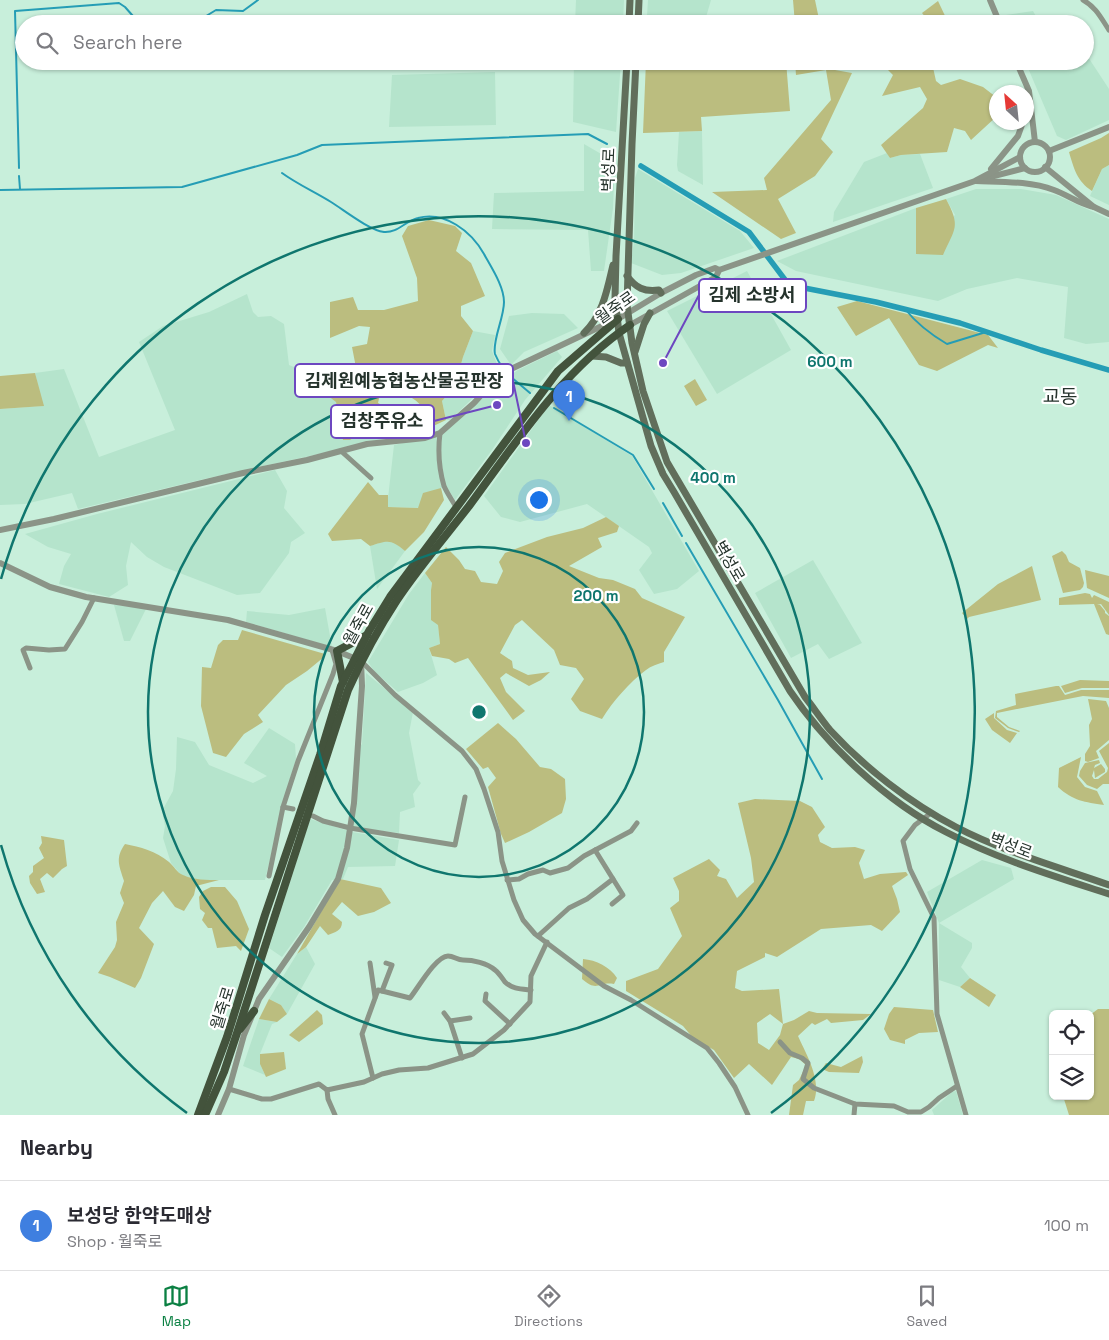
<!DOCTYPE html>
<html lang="en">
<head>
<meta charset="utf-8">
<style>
  :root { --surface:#fff; --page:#f7f7f7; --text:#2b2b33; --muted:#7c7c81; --line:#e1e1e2; --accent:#0b8043 }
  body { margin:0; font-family:"Space Grotesk","Noto Sans KR",sans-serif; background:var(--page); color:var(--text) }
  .controls { position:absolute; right:15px; bottom:15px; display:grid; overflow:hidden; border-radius:8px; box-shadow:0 1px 4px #0004 }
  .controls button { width:45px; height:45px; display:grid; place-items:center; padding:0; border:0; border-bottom:1px solid var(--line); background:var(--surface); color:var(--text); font:25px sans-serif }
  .compass { position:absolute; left:989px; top:85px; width:45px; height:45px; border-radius:50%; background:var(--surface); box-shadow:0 1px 4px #0004; rotate:333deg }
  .you { position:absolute; left:538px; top:499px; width:18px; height:18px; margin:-12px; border:4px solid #fff; border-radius:50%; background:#1a73e8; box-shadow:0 0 0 8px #1a73e833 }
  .badge { display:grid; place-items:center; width:32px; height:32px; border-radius:50%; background:var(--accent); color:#fff; font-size:16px; font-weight:700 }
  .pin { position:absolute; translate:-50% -41px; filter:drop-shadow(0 1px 2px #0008) }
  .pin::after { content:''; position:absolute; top:26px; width:18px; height:15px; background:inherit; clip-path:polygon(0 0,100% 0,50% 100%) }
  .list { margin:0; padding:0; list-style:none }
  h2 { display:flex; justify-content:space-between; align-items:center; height:65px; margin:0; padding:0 20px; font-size:21px }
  h2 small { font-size:16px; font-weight:400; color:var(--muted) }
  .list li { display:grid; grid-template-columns:32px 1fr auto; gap:15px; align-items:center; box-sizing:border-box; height:90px; padding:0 20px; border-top:1px solid var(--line) }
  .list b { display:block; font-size:19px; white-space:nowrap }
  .list p { margin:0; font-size:16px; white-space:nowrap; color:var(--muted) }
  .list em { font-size:16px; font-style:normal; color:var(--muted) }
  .icon { flex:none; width:28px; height:28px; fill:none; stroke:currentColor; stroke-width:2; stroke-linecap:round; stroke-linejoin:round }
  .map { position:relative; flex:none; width:1109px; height:1115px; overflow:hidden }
  .search { position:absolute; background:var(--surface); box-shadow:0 1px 4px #0004; left:15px; right:15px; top:15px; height:55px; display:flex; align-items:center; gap:12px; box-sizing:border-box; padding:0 18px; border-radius:28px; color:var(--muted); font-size:19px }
  .sheet { height:155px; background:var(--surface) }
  nav { display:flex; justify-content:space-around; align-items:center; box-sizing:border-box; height:70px; border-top:1px solid var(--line); background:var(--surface); font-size:14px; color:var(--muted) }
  nav a { display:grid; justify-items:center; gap:2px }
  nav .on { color:var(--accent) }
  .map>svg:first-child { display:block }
  .built { fill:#b5e4cc }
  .green { fill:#bbbd7f; fill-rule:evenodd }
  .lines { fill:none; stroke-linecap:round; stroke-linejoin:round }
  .stream { stroke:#259db5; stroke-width:2 }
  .canal { stroke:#259db5; stroke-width:5.5 }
  .minor { stroke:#8b9487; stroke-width:5 }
  .tertiary { stroke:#8b9487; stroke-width:6 }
  .secondary { stroke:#616e5b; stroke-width:7 }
  .primary { stroke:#43533c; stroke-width:8 }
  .ring { fill:none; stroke:#0f766e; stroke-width:2.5 }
  .labels { text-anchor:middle; stroke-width:4.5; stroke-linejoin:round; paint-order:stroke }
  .street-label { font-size:16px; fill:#25332c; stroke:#fff }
  .quarter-label { font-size:19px; fill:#25332c; stroke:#fff }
  .centre { fill:#0f766e; stroke:#fff; stroke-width:2.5 }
  .ring-label { font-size:15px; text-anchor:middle; font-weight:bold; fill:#0f766e; stroke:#fff; stroke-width:4.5; stroke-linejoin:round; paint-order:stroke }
  .leader { fill:none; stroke:#6d47c0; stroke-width:2 }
  .callout-dot { fill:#6d47c0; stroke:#fff; stroke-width:2 }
  .callout { fill:#fff; stroke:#6d47c0; stroke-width:2 }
  .callout-label { font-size:18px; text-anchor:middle; font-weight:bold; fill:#25332c }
</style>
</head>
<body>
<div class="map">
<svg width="1109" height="1115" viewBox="0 0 1109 1115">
  <rect width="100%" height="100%" fill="#c8efdb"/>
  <!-- built -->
  <g class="built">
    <path d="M576,0H624L623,24H575Z"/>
    <path d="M648,0H711L704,24H676L647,16Z"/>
    <path d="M1033,11L1038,20L1058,17L1059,24H1009L1006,15Z"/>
    <path d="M1088,57L1109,89V120L1066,140L1057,136L1025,61H1062L1064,65L1075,61H1085V58Z"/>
    <path d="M574,61H621L616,132L573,122Z"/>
    <path d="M495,72L496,125L389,127L392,75Z"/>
    <path d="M702,131L703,185L678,171L677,165L679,132Z"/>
    <path d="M584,144L615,162L613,208L604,271H591L588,230L492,229L494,193L584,191Z"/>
    <path d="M887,153L890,158L901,155L920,154L933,188L833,222L834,212L864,162Z"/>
    <path d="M1109,165V205L1090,196L1102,169Z"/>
    <path d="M638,169L740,231L754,248L681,273L662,275L631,263L634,242L635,178Z"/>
    <path d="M976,189H1021L1056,195L1109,219V342L1086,344L1064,338L1068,287L1017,278L967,289L938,301L796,271L777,261L916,208V254L955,215L946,199Z"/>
    <path d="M747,271L791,350L717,394L667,311Z"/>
    <path d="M247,294L253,312L258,317L271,316L284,324L289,365L311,374L327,376V386L336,402L343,440L386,417L397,437L204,479L78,509L72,493L25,504L0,505V409L43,406L35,373L64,369L99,457L175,430L139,342L163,326L209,312Z"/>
    <path d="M532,313L564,314L578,328L524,352L511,365L500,349L509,316Z"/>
    <path d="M473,331L495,335L492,351L500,372L450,420H446L442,401L455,386L463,357Z"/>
    <path d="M557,351L562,357L525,400L492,450L455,500L448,489L441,488L419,508L387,507L394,445L442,434L502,381L518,370Z"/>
    <path d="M549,405L632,456L699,571L677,589L654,594L639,570L652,553L649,547L587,504L520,522L501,517L484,496Z"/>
    <path d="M275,470L287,491L284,508L305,533L291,542L289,553L260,593L237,595L164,567L147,557L131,542L126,566L128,585L109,597L59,584L64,566L71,554L48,547L25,534L97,514Z"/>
    <path d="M385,541L394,542L405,551L377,589L370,546Z"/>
    <path d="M813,560L862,643L829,659L818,644L791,658L755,593Z"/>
    <path d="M425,573L432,583L431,590L438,624L440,644L429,648L437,675L423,683L398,692L375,672L368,662L409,594Z"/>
    <path d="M114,605L147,607L130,641H124Z"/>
    <path d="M325,608L332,647L246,622L247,611L289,615Z"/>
    <path d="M366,673L413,712L409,733L418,780L421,783L413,794L415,807L400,812L399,833L352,827L360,746L362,744Z"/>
    <path d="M269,728L295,744L296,759L288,785L265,880H198L181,875L171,863L163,838L165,826L162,811L173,791L176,769L177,737L195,742L209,765L253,783L267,776L244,763Z"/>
    <path d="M310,819L352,832L399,840L395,866L348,867L343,879L332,880L304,927L282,957L269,948Z"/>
    <path d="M982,860L1011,868L1014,879L939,923L972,943V948L961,967L970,978L960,987L939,980V923L927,892Z"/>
    <path d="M306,947L315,964L287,1014L281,1005L269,999L297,954Z"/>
    <path d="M259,1019L277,1022L272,1024L260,1054V1064L265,1075L243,1066Z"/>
    <path d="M956,1091L963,1115H934L932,1110L952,1092Z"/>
  </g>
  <!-- green -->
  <g class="green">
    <path d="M793,0H815L820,24H795Z"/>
    <path d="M938,1L947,20L939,24H931L922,13Z"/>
    <path d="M646,61H667V68L752,61H786L790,111L701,117L702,131L643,133Z"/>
    <path d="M795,61H832L835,70L852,73L821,139L833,152L815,176L778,199L796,233L781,239L712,192L767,190L764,178L831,100L826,70L796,75Z"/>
    <path d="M879,61H926L932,63L936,81L941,85L960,79L983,87L996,97V117L971,140L965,131L954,128L947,152L901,155L890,158L881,145L923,108L927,99L920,87L882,96L893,75L888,70L878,68Z"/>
    <path d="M1109,133V165L1102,169L1092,191C1077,181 1074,169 1069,152L1101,138Z"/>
    <path d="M946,199C961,227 955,228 943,255L916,254V208Z"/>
    <path d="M429,220L455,226L462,233L456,251L471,263L485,296L461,306V316L473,331L463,357L455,386L442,401L446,420L421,432L397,437L386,417L350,440H343L336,402L327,395L328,367L350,375L349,382L359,383L352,347L367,344L370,327L359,326L330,338V302L353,297L358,310H384L418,301L417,278L402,236L408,226ZM381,390C394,392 413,394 421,406L403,416L378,403Z"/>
    <path d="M857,301L988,335L998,348L988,345L937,371L919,365L889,318L856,336L837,307Z"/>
    <path d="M35,373L44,406L0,409V376Z"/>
    <path d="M695,379L707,400L696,406L684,386Z"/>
    <path d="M368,482L379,495H388V507L418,508L423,493L441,488L444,500L424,532L405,551C391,539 388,540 370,546L361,539L332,541L328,534Z"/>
    <path d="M606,517L619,526L617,532L598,538L602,547L569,566L599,578L613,580L635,589L642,598L685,617L664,652V662C658,664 651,666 646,670C629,683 613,701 602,719L580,711L571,699L584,679L576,668L560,665L554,650L522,620L515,625L500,653L512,661L513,668L528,675L550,672L541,680L529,686L506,673L500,678L506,692L525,711L513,720L468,658L455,663L449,659L432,656L429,648L440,644L438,625L431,620V590L432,583L425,573L446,547L459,560L465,569L475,571L481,582L497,584L503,571L499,562L505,553L547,537L583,528Z"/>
    <path d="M1062,551L1066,555L1069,562L1080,568L1084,583L1083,587L1080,590L1063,593L1052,556Z"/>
    <path d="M1032,566L1041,600L969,617L967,619L962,613L998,584Z"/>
    <path d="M1085,570L1109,576V598L1087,588Z"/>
    <path d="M1085,593L1090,594L1092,598L1094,595L1109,602V615L1101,604L1097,605H1100L1105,611V613L1109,616V635L1106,634L1094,604L1059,605V598Z"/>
    <path d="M242,630L325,654L324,657L307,671L286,685L258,715L263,722L244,734L226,757L213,753L201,706L202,667L211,668L218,645L223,640H238Z"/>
    <path d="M1080,680L1109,681V688H1082L1065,693L1061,686Z"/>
    <path d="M1056,686H1059L1065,695L1081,690H1109V698L1083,696L997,713V717L1009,727L1020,731L1019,732L1008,728L995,718L996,711L1016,705L1015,694Z"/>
    <path d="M1088,699L1106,701L1109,708V740L1096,751L1099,758L1088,762L1085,761V754L1090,746L1089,725L1092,719Z"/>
    <path d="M994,713V718L1007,730L1017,733L1010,743L992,730L985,719Z"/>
    <path d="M498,723L516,739L540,767L551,769L565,779L566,799L562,813L529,832L505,843L501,834L488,787L496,778L488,767L483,769L466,749Z"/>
    <path d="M1109,743V784H1103L1097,789L1087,785L1079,776L1080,771L1085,763L1099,760L1100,763L1095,765L1094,768L1101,764L1105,769V772L1095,778L1094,770L1092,776L1094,779H1098L1107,772L1108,768L1099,751Z"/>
    <path d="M1081,757L1077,777L1085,787L1097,791L1104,805C1085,802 1073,801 1058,787L1059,768Z"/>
    <path d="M755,799L800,801L812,807L825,827L818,835L820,842L832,848L855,847L865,850L859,863L864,879L880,874L906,872L908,875L892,886L897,899L900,912L882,931L871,925L821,929L777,957L765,953V957L737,971L735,988L742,991L779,989L783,1024L794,1020L809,1011L817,1013L871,1014L863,1020L831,1023L827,1019L815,1025L812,1023L798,1036C806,1054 822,1080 814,1101H806L803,1115H789L793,1085L799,1080L806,1065L799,1059L791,1057L772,1085L749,1064L734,1078L714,1050L693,1038L683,1026L626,991V981L658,969L682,936L670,908L679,901V891L673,878L709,859L720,870L717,876L726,879L737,898L754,882L751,858L738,803ZM770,1014L783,1024L780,1035L769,1050L758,1043L757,1023Z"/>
    <path d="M41,836L64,840L67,866L62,869L53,878L47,873L40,879L45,892L37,894L30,883L29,876L33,872V866L44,858L39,848L42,843Z"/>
    <path d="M125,844C140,847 156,851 169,862C174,866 177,873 183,875C194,880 207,880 219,880L196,886L194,895L184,911L175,907L163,891L152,903L139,928L154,944L141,978L135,988L110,977L98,973L115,947L117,940L116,922L124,903L120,893L124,881C119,865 115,858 125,844Z"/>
    <path d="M340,879L381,888L391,903L374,912L358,916L342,902L332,914L342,922C342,931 335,932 328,935L320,926L306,947L297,954Z"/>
    <path d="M211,887H225L237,901L249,929L241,951L236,946L217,948L212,928H208L202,920L205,913L200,909L199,897L203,891Z"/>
    <path d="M583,959C596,960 610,967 617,978L614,984C598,981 598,993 582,979Z"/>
    <path d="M970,978L996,995L989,1007L960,987Z"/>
    <path d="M269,999L281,1005L287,1014L277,1022L259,1019Z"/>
    <path d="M894,1007L933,1010L938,1032L919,1033L905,1040V1044L890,1040L884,1029L889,1014Z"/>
    <path d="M1098,1009H1109V1115H1069L1063,1096H1090V1015Z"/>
    <path d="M317,1010L322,1015L323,1024L299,1042L289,1035Z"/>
    <path d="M284,1052L286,1069L266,1077L260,1064V1054Z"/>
    <path d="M862,1056L863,1062L859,1073L829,1072L822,1069L826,1063L841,1067Z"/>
  </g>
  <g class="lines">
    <!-- stream -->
    <g class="stream">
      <path d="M193,24L216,10L243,11L258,0"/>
      <path d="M19,168L15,11L119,3L125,7L140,24"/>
      <path d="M282,173C297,184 315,192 331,202C344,210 369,230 384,232C398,233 405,221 418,218C445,211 471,231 484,254C491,267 504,286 504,302C504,318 492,341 495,354C497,359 500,364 503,368"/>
      <path d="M19,176L20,189"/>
      <path d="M0,190L182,187L297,155L322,145L588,134L607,144"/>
      <path d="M905,309C917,324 930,334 947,344L986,332"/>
      <path d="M511,377L530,393"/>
      <path d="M554,408L633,455L654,489"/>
      <path d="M663,503L682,536"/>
      <path d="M686,543L778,700L822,779"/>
    </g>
    <!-- canal -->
    <path class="canal" d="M641,166L749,232L789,285L876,302L960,323L1041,350L1109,370"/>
    <!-- minor -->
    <g class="minor">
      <path d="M1083,0C1096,7 1101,18 1109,30"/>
      <path d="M440,433C438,449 439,469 444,486C447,493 452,500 456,507"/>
      <path d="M341,451L371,478"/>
      <path d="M361,661L395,695L462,751L476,769L484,789L498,832L502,861L514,900L523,920L535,934L604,986L631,1000L707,1048L719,1063L735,1087L748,1115"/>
      <path d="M30,668L23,650L26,648L49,650L65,649L82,622L94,598"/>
      <path d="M283,807L293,809"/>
      <path d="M931,813L915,825L903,841L910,869L934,918L937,1014L966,1115"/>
      <path d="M313,816L323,821L350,828L455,845L465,797"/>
      <path d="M269,876L283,807L298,761L333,674L336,664L332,650"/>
      <path d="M507,880L519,879L528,874L543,870L550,873L568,868L584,856L631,831L637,823"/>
      <path d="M612,904L623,895L613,879"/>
      <path d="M538,936L569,908L587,899L613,879L595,850"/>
      <path d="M370,963L375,997"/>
      <path d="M382,991L392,965L386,963"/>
      <path d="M486,994L485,1001L510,1024"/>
      <path d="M444,1013L450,1021L462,1058"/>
      <path d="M450,1021L470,1018"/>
      <path d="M780,1042L790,1053L802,1058L808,1063L803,1079L814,1088L855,1104L894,1106L908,1112H921L929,1107L939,1098L957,1086"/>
      <path d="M373,1078L362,1034L378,990L410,998C418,988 436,956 448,956C454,956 457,960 463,960C473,960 487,963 495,970C499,973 502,978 505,982C512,989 521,989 531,990"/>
      <path d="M229,1089L262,1099H271L319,1084L327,1090L364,1082L382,1074L399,1070L428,1068L473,1054L504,1030L530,1002L531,976L547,942"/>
      <path d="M327,1090L328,1099L335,1115"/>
      <path d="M854,1115L855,1104"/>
    </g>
    <!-- tertiary -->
    <g class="tertiary">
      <path d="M990,0L1000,24"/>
      <path d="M1016,61L1029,91L1035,142"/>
      <circle cx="1035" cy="157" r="15"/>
      <path d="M1049,151L1109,127"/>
      <path d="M1045,167L1094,207L1109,214"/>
      <path d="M991,169L1018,136L1023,122"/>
      <path d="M986,178L1025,168"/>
      <path d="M976,181C1002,182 1030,181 1054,190C1068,195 1079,204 1094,207"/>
      <path d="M630,325L716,277L719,270"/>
      <path d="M0,530L54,519L243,473L307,460L367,444L425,438L440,433L474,403L494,381L511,369L623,316L661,293L696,275L715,268L719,270L975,181L1020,157"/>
      <path d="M0,563L50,587L86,597L228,620L337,651L361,661L362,686L354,803L347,848L338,879L309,927L259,999L244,1035L229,1089L218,1115"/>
    </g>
    <!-- secondary -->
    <g class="secondary">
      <path d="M629,24L630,0"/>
      <path d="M638,24L639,0"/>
      <path d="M627,61L616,256L615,298L619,333L651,446L663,474L674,492L790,691C827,746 887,802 946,832C997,859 1054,876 1109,894"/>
      <path d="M636,61L632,144L627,305L632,343L643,391L667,462L805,697C813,707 821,719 830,730C865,768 910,803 956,827C1004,852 1058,867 1109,885"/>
      <path d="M627,276C636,288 644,292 659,290L661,293"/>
      <path d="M584,333C603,315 607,290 613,265"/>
      <path d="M635,352L644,324L650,313"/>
      <path d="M592,356L606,357L621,363H627"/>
    </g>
    <!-- primary -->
    <g class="primary">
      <path d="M343,682L337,651L367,635"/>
      <path d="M240,1029L254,1011"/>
      <path d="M198,1115L227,1037L265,915L320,755L341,686L369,631L390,597L558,371L618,319"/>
      <path d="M205,1115L224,1072L237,1033L348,690C362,659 378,629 397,600C419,567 445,537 469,506C517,441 562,371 630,325"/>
    </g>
  </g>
  <!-- distance rings -->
  <g class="ring">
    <circle cx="479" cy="712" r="165"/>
    <circle cx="479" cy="712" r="331"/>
    <path d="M187 1113A496 496 0 0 1 1 845M1 579A496 496 0 1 1 771 1113"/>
  </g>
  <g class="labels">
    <!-- street labels -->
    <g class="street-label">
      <text transform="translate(608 170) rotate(-88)" y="6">벽성로</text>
      <text transform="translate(615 307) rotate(-35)" y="6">월죽로</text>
      <text transform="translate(730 561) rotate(60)" y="6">벽성로</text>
      <text transform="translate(358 624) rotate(-61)" y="6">월죽로</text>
      <text transform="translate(1011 845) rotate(21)" y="6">벽성로</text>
      <text transform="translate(222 1008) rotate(-73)" y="6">월죽로</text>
    </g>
    <!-- quarter labels -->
    <g class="quarter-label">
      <text x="1060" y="403">교동</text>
    </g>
  </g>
  <circle cx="479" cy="712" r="8" class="centre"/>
  <g class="ring-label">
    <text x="830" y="367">600 m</text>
    <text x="713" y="483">400 m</text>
    <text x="596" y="601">200 m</text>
  </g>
  <!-- callouts -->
  <path class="leader" d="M663 363L699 295M526 443L513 381M497 405L434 421"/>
  <g class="callout-dot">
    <circle cx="663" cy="363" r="5"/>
    <circle cx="526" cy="443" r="5"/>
    <circle cx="497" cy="405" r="5"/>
  </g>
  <g class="callout">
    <rect x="699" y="279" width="107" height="33" rx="5"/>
    <rect x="295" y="364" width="218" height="33" rx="5"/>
    <rect x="331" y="405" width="103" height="33" rx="5"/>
  </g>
  <g class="callout-label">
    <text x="752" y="301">김제 소방서</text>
    <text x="404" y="387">김제원예농협농산물공판장</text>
    <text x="382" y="427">검창주유소</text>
  </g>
</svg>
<div class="controls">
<button><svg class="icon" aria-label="locate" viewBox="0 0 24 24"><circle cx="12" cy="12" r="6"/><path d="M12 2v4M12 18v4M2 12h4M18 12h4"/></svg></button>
<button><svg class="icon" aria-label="layers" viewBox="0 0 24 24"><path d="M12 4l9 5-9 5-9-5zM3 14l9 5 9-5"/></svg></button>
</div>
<svg class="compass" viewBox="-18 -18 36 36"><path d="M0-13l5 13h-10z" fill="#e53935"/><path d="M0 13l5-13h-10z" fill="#7c7c81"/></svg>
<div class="you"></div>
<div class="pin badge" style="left:569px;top:421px;background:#3f7fe0">1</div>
<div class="search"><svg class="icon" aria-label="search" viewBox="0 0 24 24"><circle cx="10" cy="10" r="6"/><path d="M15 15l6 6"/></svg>Search here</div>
</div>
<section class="sheet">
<h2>Nearby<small></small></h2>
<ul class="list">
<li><span class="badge" style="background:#3f7fe0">1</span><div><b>보성당 한약도매상</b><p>Shop · 월죽로</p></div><em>100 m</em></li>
</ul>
</section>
<nav>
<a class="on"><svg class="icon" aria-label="map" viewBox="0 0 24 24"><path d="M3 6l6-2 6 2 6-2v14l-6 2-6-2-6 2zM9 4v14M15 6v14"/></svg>Map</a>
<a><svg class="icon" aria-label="directions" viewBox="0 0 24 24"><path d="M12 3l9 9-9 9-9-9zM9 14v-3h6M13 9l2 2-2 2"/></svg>Directions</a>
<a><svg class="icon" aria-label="saved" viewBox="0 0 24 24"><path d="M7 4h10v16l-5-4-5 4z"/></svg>Saved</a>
</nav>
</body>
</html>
